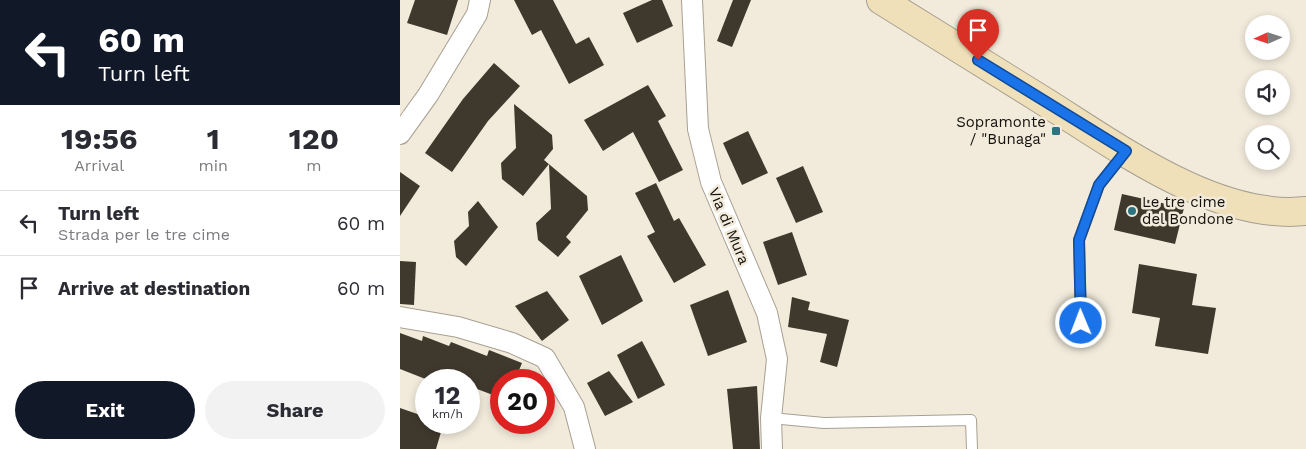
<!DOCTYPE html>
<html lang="en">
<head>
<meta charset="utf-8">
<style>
	:root { --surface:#fff; --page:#f2f2f3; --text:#2b2b33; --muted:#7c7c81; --line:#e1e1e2; --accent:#111827 }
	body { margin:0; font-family:"Work Sans",sans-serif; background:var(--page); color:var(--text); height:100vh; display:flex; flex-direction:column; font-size:19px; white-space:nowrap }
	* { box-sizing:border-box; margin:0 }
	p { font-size:16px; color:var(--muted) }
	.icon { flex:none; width:28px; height:28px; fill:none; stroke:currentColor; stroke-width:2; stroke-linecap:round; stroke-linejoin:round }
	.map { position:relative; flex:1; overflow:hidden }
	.panel { display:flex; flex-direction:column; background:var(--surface); width:400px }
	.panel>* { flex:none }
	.top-card { background:#111827; color:#fff; overflow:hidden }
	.needle { width:32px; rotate:267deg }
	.buttons { position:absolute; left:845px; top:15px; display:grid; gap:10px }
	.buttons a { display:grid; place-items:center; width:45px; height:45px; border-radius:50%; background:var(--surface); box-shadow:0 2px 8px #0003; font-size:25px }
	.speed { position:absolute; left:15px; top:369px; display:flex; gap:10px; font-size:25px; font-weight:700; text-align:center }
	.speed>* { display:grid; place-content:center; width:65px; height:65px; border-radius:50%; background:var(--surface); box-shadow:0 2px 8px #0003; line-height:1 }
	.speed small { font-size:12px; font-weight:400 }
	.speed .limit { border:8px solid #d22; background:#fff; color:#111 }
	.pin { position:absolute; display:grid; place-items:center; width:42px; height:42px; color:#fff; margin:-51px -21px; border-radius:50% 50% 50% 0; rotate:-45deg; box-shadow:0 0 5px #0007 }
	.pin .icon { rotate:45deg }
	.me { position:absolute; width:55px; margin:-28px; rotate:359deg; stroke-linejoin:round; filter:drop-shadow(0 0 4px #0008) }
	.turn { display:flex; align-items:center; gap:18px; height:105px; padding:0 15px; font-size:22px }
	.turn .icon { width:65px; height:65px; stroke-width:2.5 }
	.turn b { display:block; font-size:35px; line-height:42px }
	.eta { display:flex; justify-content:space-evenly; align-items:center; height:85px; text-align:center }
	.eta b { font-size:30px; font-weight:700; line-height:35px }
	.action { display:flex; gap:10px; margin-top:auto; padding:10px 15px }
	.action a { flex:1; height:58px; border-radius:30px; background:var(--accent); color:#fff; font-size:20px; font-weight:700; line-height:58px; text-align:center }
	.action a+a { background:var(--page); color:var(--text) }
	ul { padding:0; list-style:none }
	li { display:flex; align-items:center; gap:15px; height:65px; padding:0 15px; border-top:1px solid var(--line) }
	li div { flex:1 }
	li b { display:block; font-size:19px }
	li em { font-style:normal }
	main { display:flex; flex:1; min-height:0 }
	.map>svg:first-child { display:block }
	.building { fill:#3f392d }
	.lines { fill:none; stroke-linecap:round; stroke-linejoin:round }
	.lane-casing { stroke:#a7a092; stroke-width:12 }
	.street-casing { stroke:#a7a092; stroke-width:22 }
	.secondary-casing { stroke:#a7a092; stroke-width:30 }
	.lane { stroke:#fff; stroke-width:10 }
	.street { stroke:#fff; stroke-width:20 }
	.secondary { stroke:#efe0b9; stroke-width:28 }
	.route-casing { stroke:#114b97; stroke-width:12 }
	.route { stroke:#1a73e8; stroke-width:9 }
	.poi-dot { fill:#2d7480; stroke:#f2ebdc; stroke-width:2 }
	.labels { text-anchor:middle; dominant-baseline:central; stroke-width:5; stroke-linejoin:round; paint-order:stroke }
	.poi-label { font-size:15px; fill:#13110c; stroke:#f2ebdc; text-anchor:end }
	.street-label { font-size:15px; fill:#13110c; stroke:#f2ebdc }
</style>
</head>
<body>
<main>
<section class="panel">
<div class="top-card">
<div class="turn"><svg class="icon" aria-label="left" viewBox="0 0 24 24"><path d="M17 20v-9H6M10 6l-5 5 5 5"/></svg><div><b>60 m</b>Turn left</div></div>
</div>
<div class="eta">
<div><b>19:56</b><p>Arrival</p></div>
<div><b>1</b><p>min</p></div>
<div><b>120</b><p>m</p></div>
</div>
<ul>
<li><svg class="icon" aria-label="left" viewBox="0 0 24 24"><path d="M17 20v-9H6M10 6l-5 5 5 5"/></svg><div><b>Turn left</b><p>Strada per le tre cime</p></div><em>60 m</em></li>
<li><svg class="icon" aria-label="arrive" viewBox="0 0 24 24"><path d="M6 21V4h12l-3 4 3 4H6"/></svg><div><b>Arrive at destination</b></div><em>60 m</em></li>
</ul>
<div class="action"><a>Exit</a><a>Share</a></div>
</section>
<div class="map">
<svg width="906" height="449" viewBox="0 0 906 449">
	<rect width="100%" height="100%" fill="#f2ebdc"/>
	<g class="building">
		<polygon points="15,0 58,0 47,35 7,23"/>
		<polygon points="114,0 153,0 176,44 189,37 204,65 169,84 141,30 132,35"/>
		<polygon points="252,0 262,0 273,26 237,43 223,13"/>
		<polygon points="333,0 351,0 332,47 317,41"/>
		<polygon points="94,63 120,86 88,121 52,172 25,153 63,99"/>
		<polygon points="248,85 266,116 258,121 283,170 259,182 233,132 203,151 184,120"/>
		<polygon points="114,104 152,135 153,149 144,160 187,196 188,210 166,237 171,242 158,257 138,240 136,223 151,209 149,164 123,196 102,179 101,163 116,148"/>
		<polygon points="348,131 368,173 342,185 323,143"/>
		<polygon points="403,166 423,212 396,223 376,178"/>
		<polygon points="0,172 20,186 0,216"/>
		<polygon points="256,183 274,221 279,218 306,265 274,283 247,236 255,232 235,193"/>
		<polygon points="722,194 784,208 775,244 714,230"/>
		<polygon points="78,201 98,227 66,266 56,257 54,241 69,226 68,212"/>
		<polygon points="392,232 407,275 378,285 363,242"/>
		<polygon points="221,255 243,301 202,325 179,276"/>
		<polygon points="0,261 16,262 14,305 0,304"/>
		<polygon points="739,264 797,274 792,305 816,308 808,354 755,346 760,318 732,313"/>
		<polygon points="328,290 347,342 308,356 290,305"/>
		<polygon points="147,291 169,320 142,341 115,306"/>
		<polygon points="392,297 410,302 408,310 449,320 437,367 420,362 427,334 388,327"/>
		<polygon points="0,333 22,341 23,336 49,346 51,342 87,356 89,350 122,363 115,380 101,380 101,398 69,386 69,380 28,380 0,369"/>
		<polygon points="242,341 265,385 238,399 217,355"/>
		<polygon points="209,371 233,402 205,416 187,383"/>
		<polygon points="357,386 360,449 333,449 327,389"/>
		<polygon points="0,408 26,417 26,422 44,422 36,449 0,449"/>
	</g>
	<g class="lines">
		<defs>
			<g id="lane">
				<polyline points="681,323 679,240 699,185 725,152"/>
				<polyline points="371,418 424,423 571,420 572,449"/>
			</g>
			<g id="street">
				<polyline points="292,0 298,129 311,182 367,313 377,359 371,418 372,449"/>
				<polyline points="0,134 28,95 77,14 80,0"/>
				<polyline points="0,317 58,327 112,343 145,358 174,407 185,449"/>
			</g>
			<path id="secondary" d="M481 0C535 33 588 67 642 100 716 146 816 221 906 211"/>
		</defs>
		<use href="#lane" class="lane-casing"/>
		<use href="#street" class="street-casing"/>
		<use href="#secondary" class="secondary-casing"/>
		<use href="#lane" class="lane"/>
		<use href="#street" class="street"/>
		<use href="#secondary" class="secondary"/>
	</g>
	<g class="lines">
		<defs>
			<polyline id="route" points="578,60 726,151 699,185 679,240 681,323"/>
		</defs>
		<use href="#route" class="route-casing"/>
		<use href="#route" class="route"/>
	</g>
	<g class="poi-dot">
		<rect x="651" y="126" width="10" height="10" rx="2.5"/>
		<circle cx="732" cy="211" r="5"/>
	</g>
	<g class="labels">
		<g class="poi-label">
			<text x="646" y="122">Sopramonte<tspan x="646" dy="17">/ "Bunaga"</tspan></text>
			<text x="742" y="202" text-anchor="start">Le tre cime<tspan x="742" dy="17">del Bondone</tspan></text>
		</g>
		<g class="street-label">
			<text transform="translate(329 226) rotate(67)">Via di Mura</text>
		</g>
	</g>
</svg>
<div class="buttons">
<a><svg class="needle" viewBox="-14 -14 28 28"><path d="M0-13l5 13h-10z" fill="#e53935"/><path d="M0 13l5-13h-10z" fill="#7c7c81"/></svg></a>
<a><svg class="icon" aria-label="sound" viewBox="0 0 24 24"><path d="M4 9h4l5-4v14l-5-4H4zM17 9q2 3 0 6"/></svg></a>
<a><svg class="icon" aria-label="search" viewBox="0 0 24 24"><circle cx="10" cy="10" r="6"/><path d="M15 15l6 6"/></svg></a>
</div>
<div class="speed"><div>12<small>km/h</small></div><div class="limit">20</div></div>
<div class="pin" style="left:578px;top:60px;background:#d93025"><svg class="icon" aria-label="arrive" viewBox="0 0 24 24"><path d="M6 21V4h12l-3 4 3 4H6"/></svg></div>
<svg class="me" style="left:681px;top:323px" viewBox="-20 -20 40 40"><circle r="17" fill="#1a73e8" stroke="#fff" stroke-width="3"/><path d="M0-11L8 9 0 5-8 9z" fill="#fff"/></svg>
</div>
</main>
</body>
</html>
